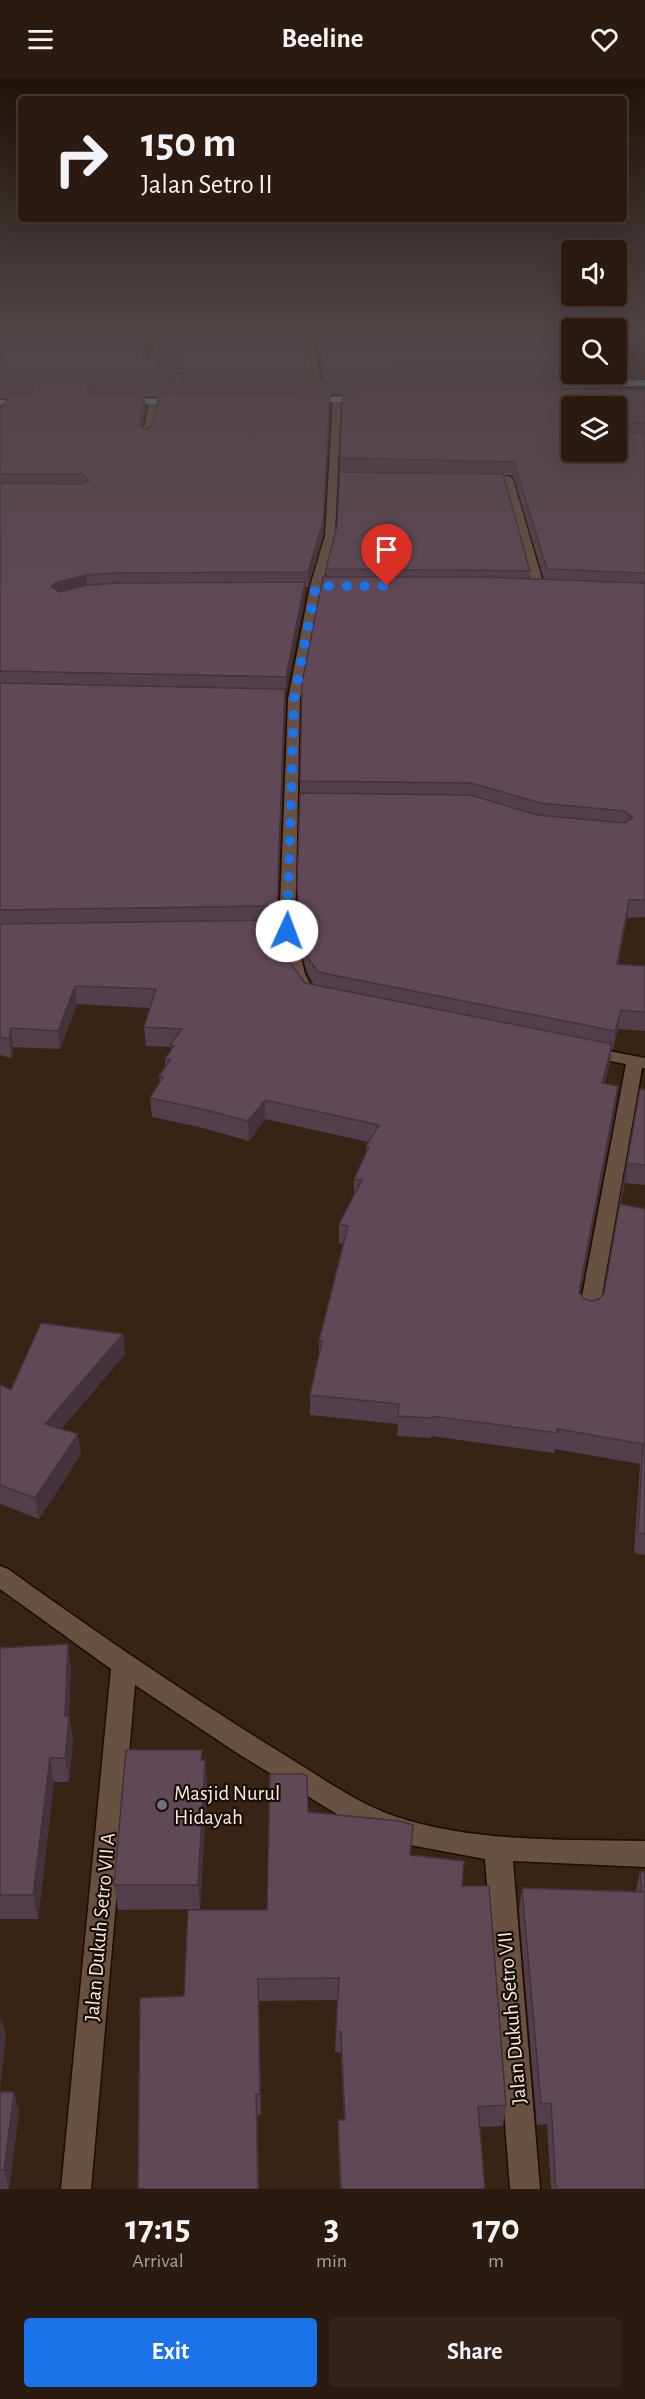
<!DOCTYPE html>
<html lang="en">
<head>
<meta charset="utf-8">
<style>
	:root { --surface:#2b1a0f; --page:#332318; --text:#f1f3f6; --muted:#a6a19e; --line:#47382f; --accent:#1a73e8 }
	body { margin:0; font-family:"Alegreya Sans",sans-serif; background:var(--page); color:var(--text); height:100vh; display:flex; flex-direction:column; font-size:22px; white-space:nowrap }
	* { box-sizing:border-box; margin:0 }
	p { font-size:20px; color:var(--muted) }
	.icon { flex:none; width:33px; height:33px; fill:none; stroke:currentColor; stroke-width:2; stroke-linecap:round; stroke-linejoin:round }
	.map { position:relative; height:2111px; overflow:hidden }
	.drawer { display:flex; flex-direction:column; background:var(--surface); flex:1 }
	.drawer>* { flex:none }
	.guide { position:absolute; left:18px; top:18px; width:609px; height:126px; border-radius:6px; box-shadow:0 6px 24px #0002,0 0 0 2px var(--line); background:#2b1a0f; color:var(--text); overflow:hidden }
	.buttons { position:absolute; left:561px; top:162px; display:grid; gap:12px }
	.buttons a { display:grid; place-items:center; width:66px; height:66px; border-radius:6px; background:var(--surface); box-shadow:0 6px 24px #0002,0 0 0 2px var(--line); font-size:30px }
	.pin { position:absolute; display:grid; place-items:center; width:51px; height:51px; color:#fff; margin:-62px -26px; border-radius:50% 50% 50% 0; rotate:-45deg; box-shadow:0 0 6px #0007 }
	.pin .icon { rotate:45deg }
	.me { position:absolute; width:66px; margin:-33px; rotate:2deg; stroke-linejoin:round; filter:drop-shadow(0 0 4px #0008) }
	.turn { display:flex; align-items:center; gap:21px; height:126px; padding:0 24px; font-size:27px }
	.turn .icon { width:78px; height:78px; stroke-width:2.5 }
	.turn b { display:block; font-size:42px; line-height:51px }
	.eta { display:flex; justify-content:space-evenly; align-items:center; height:102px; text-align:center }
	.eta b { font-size:36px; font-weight:700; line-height:42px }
	.action { display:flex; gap:12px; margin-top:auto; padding:12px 24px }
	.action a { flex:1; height:69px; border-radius:6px; background:var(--accent); color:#fff; font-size:24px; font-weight:700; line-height:69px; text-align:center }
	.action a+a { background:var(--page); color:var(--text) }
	header { display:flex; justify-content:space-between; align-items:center; height:78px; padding:0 24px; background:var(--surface); font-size:27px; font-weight:700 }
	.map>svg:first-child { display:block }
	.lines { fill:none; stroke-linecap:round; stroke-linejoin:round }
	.minor-casing { stroke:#1f0b01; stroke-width:3 }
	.major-casing { stroke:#1f0b01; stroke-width:3 }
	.minor { fill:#695040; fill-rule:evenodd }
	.major { fill:#7195af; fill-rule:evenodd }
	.wall { fill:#533e4b; fill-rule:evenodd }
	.shaded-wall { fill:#44323d }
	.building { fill:#614857; stroke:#44323d; stroke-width:1.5 }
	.route { stroke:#1a73e8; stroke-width:10; stroke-dasharray:0 18 }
	.worship-dot { fill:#6b7280; stroke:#190f09; stroke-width:2 }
	.labels { text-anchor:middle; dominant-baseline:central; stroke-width:4.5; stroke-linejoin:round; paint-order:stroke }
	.near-poi-label { font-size:21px; fill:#f9e9e0; stroke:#190f09; text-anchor:start }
	.near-street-label { font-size:21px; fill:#f9e9e0; stroke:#190f09 }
</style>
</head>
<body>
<header><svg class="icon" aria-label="menu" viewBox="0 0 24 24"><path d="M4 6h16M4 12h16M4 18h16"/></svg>Beeline<svg class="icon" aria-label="heart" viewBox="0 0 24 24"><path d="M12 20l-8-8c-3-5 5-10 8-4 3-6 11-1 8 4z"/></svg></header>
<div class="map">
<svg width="645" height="2111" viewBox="0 0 645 2111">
	<rect width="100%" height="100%" fill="#392314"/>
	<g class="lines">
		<defs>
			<g id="minor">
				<polygon points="304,249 312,249 322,311 315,309"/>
				<polygon points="154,264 161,266 154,291 182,297 183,312 177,312 175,301 145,292"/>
				<polygon points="616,286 634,303 634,307 628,307 616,294"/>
				<polygon points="337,318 341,321 335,458 322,508 300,621 295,853 305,896 316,916 308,921 302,919 289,896 279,853 288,621 310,508 325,458 333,321"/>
				<polygon points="150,321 158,323 152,360 147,363 142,360"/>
				<polygon points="508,398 513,401 545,511 543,513 539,514 533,511 504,404 479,404 474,401 479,398"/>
				<polygon points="588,969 645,980 645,990 642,990 599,1234 596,1239 589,1241 582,1239 579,1234 626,986 582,978 579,974 582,970"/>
				<path d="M0 1488 8 1491C98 1556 189 1618 283 1676 318 1697 354 1724 394 1738 473 1765 562 1761 645 1763V1789L513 1783 540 2111H510L485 1781 410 1767 350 1744 237 1675 135 1607 91 2111H61L111 1591 0 1511Z"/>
			</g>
			<g id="major">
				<polygon points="645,302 645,308 542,310 538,307 542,304"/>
				<polygon points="367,318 371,321 370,323 308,325 303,322 308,319"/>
				<polygon points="181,320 184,321 184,325 122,327 117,324 122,321"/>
				<polygon points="0,322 28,322 33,325 28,328 0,328"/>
			</g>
		</defs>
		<use href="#minor" class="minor-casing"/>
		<use href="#major" class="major-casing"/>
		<use href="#minor" class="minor"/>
		<use href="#major" class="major"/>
	</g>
	<g class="wall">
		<path d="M0 249H304L312 291V301H323L314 249H645V268L616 270V250H572V272H564V299L565 301 564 312H645V839L627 840 618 886 645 888V953L618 951 613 971H611L610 985 604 1005 616 1027 580 1216 583 1220 591 1223 599 1221 604 1215 640 1011 645 1012V1107L625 1105 621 1126 645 1131V1477L634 1475 640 1386 555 1371 554 1375 431 1358V1360L397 1358 398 1346 310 1337V1317L319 1279V1263L343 1166 339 1165V1146L354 1118V1101L366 1075V1068L368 1064 265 1041 249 1063 199 1049 152 1039 150 1020 160 1005 159 998 165 989V981L171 973V969L146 968 144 949 150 930 77 926 60 971 13 969 11 980 0 977V328L5 326 8 320H0ZM155 262 160 265 156 277 157 285 146 282 152 263ZM173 293 182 295 184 303H173ZM330 316H343L337 448 326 491V499L300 703 297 810V827L302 879 309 899 314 907 305 905 289 883 277 842 285 615 305 519V509H308L323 458ZM144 318H158L153 347 145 352 142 349 145 329ZM503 397H513L544 502 529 501 530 493Z"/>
		<polygon points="123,1256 125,1276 61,1351 81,1376 39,1441 0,1426 0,1307 11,1312"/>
		<polygon points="0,1570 71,1590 69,1639 73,1662 69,1704 54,1704 38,1841 0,1841"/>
		<polygon points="202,1672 202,1682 205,1682 207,1707 200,1831 118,1832 114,1807"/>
		<polygon points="308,1734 411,1777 462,1808 506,2027 503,2048 480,2049 485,2111 340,2111 338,2063 338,2042 344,2042 341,1975 335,1974 337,1922 259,1923 261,2037 258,2037 184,1918 267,1832"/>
		<polygon points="640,1794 645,1794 645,2111 551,2111 547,2046 537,2047 519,1832 522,1810 636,1813"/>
		<polygon points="0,2014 19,2033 9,2111 0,2111"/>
	</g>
	<g class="shaded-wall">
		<polygon points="154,250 155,262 152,263 143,293 142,281 151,251"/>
		<polygon points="94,306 95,319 89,326 88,309"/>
		<polygon points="330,314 323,458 308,509 308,494"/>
		<polygon points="144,316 145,329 140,360 139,346"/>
		<polygon points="86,497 87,512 56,520 51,509 55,505"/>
		<polygon points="305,504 305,519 286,615 286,599"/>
		<polygon points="285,611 286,627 277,846 277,828"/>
		<polygon points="629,822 627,840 615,904 617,886"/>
		<polygon points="75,908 77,926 60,971 58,953"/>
		<polygon points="621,932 618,951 613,971 615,953"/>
		<polygon points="11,950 13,969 11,980 9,961"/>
		<polygon points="612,966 610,985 600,1024 602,1005"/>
		<polygon points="618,1008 616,1027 577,1234 579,1214"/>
		<polygon points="265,1022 265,1041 249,1063 248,1043"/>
		<polygon points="123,1256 125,1276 48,1366 45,1346"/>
		<polygon points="78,1356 81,1376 39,1441 35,1420"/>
		<polygon points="68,1566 71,1590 69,1639 73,1662 69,1704 65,1680 65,1638"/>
		<polygon points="50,1680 54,1704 38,1841 33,1817"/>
		<polygon points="205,1682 207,1707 200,1831 198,1807"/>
		<polygon points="258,1901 259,1923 261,2037 260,2016"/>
		<polygon points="1,1938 6,1958 0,2012 0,1949"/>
		<polygon points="14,2014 19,2033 9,2111 4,2092"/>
		<polygon points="256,2016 258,2037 259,2111 258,2111"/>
	</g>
	<g class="building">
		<polygon points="0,249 304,249 312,291 184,292 182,282 156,277 163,255 154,250 151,251 142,281 172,290 173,292 0,295"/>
		<polygon points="316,249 645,249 645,256 616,258 616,250 572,250 572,260 564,260 564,288 323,291"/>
		<polygon points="565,299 565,301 94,306 88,309 88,313 94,316 144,316 139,346 145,352 153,347 159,316 330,314 323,443 308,494 117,495 86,497 55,505 51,509 60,514 87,507 117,505 305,504 286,599 0,593 0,405 82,406 89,402 82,396 0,396 0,328 5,326 9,317 27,317 34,313 27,307 0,308 0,305"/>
		<polygon points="599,311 645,312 645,345 618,344 616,346 616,328 572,328 572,374 616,374 616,348 618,354 645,355 645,495 547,491 514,384 340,380 343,314"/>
		<polygon points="340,394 503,396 530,493 326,491 337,448"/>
		<polygon points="323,499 482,499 645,505 645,822 629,822 617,886 645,888 645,934 621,932 615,953 318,894 309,881 302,861 297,810 300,715 470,717 538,737 624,745 633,740 624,733 540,725 471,705 300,703 302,605"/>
		<polygon points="0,605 285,611 277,828 0,832"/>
		<polygon points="278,842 289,883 305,905 612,966 602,1005 618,1008 579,1214 583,1220 591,1223 599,1221 604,1215 640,1011 645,1012 645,1087 628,1085 620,1126 645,1131 645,1456 638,1455 643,1366 557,1351 557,1355 432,1338 432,1340 398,1338 399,1326 310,1317 322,1263 319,1263 348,1148 339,1146 362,1102 354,1101 369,1069 366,1068 379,1047 265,1022 248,1043 198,1030 150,1020 163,999 159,998 170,982 165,981 174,968 170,967 182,951 144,949 156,911 75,908 58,953 11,950 9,961 0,959 0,846"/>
		<polygon points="41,1245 123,1256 45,1346 78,1356 35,1420 0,1407 0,1307 11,1312"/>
		<polygon points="68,1566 65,1638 69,1638 65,1680 50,1680 33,1817 0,1817 0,1570"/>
		<polygon points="126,1672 202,1672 201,1682 205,1682 198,1807 114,1807"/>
		<polygon points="270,1696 303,1696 307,1698 308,1734 400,1743 413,1747 410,1777 464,1783 462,1808 489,1808 506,2027 478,2029 485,2111 341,2111 338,2042 345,2042 341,1954 336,1953 339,1900 258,1901 260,2016 256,2016 258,2111 138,2111 140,1920 184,1918 188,1832 267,1832"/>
		<polygon points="640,1794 645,1794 645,2111 556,2111 551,2025 541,2026 522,1810 642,1814"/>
		<polygon points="0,2014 14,2014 4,2092 0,2092"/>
	</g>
	<linearGradient id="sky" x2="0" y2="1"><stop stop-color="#1f130b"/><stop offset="0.46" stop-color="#4e4545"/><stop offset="1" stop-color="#4e4545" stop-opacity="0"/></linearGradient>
	<rect width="645" height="545" fill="url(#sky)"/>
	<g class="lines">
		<polyline class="route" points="287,853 294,621 316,508 387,508"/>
	</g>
	<circle class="worship-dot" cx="162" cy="1727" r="6"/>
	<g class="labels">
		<g class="near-poi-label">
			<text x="174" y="1715">Masjid Nurul<tspan x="174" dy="24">Hidayah</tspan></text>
		</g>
		<g class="near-street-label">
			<text transform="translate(100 1849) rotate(-85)">Jalan Dukuh Setro VII A</text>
			<text transform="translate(512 1940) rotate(-95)">Jalan Dukuh Setro VII</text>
		</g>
	</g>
</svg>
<div class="buttons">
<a><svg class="icon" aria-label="sound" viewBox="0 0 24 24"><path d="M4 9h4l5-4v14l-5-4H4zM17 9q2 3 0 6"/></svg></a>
<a><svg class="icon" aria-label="search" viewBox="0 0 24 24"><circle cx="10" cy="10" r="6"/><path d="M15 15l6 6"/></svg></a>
<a><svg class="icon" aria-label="layers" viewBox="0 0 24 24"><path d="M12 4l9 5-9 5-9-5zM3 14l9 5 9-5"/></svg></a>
</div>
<div class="pin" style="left:387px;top:508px;background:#d93025"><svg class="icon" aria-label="arrive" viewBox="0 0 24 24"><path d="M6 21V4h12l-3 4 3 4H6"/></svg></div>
<svg class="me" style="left:287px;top:853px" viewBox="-20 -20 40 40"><circle r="19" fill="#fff"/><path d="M0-13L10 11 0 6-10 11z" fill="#1a73e8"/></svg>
<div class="guide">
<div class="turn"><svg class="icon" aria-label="right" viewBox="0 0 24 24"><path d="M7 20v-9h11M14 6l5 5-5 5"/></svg><div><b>150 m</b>Jalan Setro II</div></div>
</div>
</div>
<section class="drawer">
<div class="eta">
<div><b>17:15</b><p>Arrival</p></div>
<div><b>3</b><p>min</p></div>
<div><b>170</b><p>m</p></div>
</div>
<div class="action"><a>Exit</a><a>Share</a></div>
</section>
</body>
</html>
